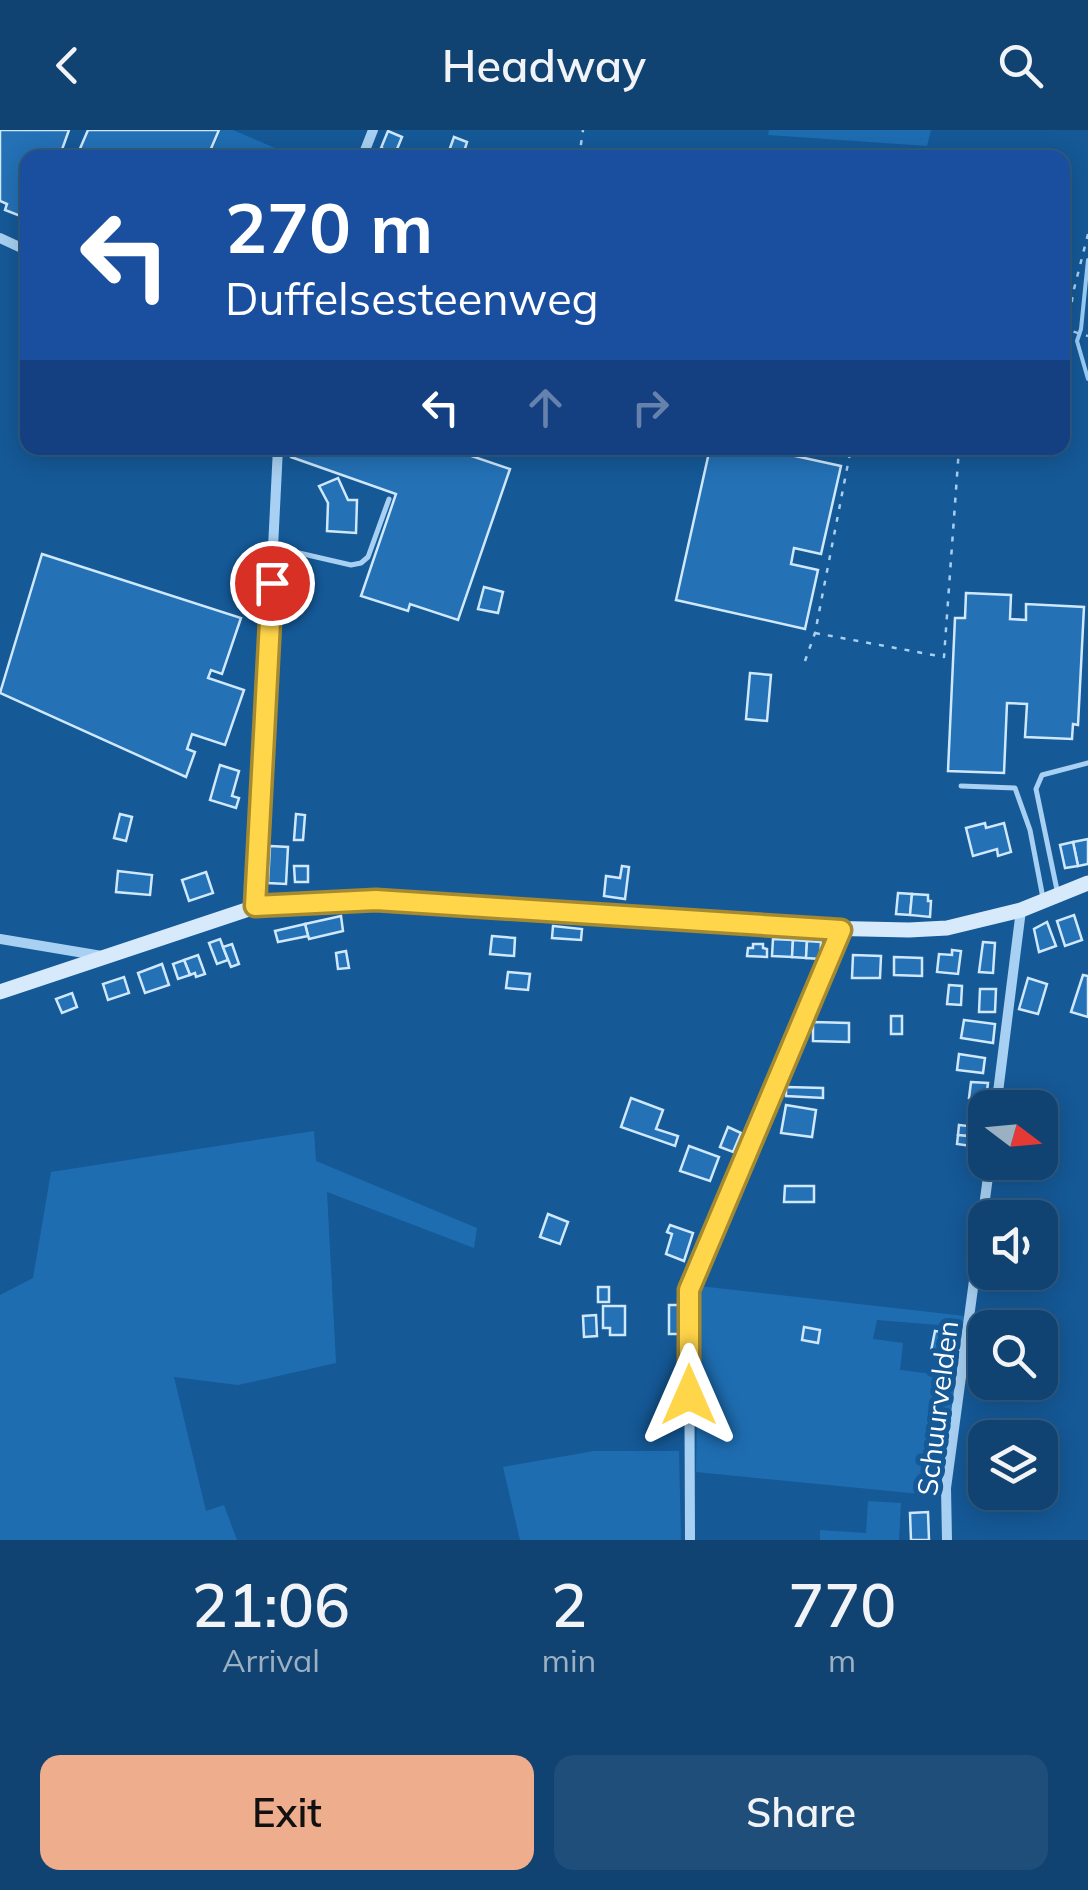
<!DOCTYPE html>
<html lang="en">
<head>
<meta charset="utf-8">
<style>
	:root { --surface:#104371; --page:#1e4e79; --text:#f1f3f6; --muted:#9cb0c3; --line:#305c84; --accent:#eead8d }
	body { margin:0; font-family:Mulish,sans-serif; background:var(--page); color:var(--text); height:100vh; display:flex; flex-direction:column; font-size:38px; white-space:nowrap }
	* { box-sizing:border-box; margin:0 }
	p { font-size:32px; color:var(--muted) }
	.icon { flex:none; width:55px; height:55px; fill:none; stroke:currentColor; stroke-width:2; stroke-linecap:round; stroke-linejoin:round }
	.map { position:relative; height:1410px; overflow:hidden }
	.drawer { display:flex; flex-direction:column; background:var(--surface); flex:1 }
	.drawer>* { flex:none }
	.guide { position:absolute; left:20px; top:20px; width:1050px; height:305px; border-radius:20px; box-shadow:0 5px 25px #0003,0 0 0 2px var(--line); background:#1a4fa0; color:#fff; overflow:hidden }
	.needle { width:65px; rotate:106deg }
	.fabs { position:absolute; left:968px; top:960px; display:grid; gap:20px }
	.fabs a { display:grid; place-items:center; width:90px; height:90px; border-radius:20px; background:var(--surface); box-shadow:0 5px 25px #0003,0 0 0 2px var(--line); font-size:50px }
	.pin { position:absolute; display:grid; place-items:center; width:85px; height:85px; color:#fff; margin:-42px; border:5px solid #fff; border-radius:50%; box-shadow:0 2px 10px #0007 }
	.me { position:absolute; width:110px; margin:-55px; rotate:0deg; stroke-linejoin:round; filter:drop-shadow(0 0 8px #0008) }
	.turn { display:flex; align-items:center; gap:35px; height:210px; padding:0 40px; font-size:45px }
	.turn .icon { width:130px; height:130px; stroke-width:2.5 }
	.turn b { display:block; font-size:70px; line-height:85px }
	.lanes { display:flex; align-items:center; height:95px; padding:0 40px; background:#0003; justify-content:center; gap:50px; direction:ltr }
	.lanes .off { opacity:.35 }
	.eta { display:flex; justify-content:space-evenly; align-items:center; height:170px; text-align:center }
	.eta b { font-size:60px; font-weight:600; line-height:70px }
	.action { display:flex; gap:20px; margin-top:auto; padding:20px 40px }
	.action a { flex:1; height:115px; border-radius:20px; background:var(--accent); color:#111; font-size:40px; font-weight:600; line-height:115px; text-align:center }
	.action a+a { background:var(--page); color:var(--text) }
	header { display:flex; justify-content:space-between; align-items:center; height:130px; padding:0 40px; background:var(--surface); font-size:45px; font-weight:600 }
	.map>svg:first-child { display:block }
	.green { fill:#1e6db1 }
	.lines { fill:none; stroke-linecap:round; stroke-linejoin:round }
	.stream { stroke:#9accf5; stroke-width:4 }
	.building { fill:#2471b6; stroke:#cfe8fc; stroke-width:2.5 }
	.path { stroke:#a8d0f2; stroke-width:2.5; stroke-dasharray:5 8; stroke-linecap:butt }
	.lane { stroke:#a8d0f2; stroke-width:5 }
	.street { stroke:#a8d0f2; stroke-width:10 }
	.secondary { stroke:#d7eafc; stroke-width:15 }
	.route-casing { stroke:#a68a30; stroke-width:25 }
	.route { stroke:#ffd54a; stroke-width:18 }
	.labels { text-anchor:middle; dominant-baseline:central; stroke-width:10; stroke-linejoin:round; paint-order:stroke }
	.street-label { font-size:28px; fill:#fff; stroke:#155997 }
</style>
</head>
<body>
<header><svg class="icon" aria-label="back" viewBox="0 0 24 24"><path d="M15 5l-7 7 7 7"/></svg>Headway<svg class="icon" aria-label="search" viewBox="0 0 24 24"><circle cx="10" cy="10" r="6"/><path d="M15 15l6 6"/></svg></header>
<div class="map">
<svg width="1088" height="1410" viewBox="0 0 1088 1410">
	<rect width="100%" height="100%" fill="#155997"/>
	<g class="green">
		<polygon points="221,0 233,0 296,27 209,27"/>
		<polygon points="769,0 931,0 927,16 768,5"/>
		<polygon points="314,1001 316,1031 477,1098 474,1118 327,1062 336,1233 238,1255 174,1247 206,1381 224,1375 237,1410 0,1410 0,1165 33,1148 51,1042"/>
		<polygon points="699,1156 965,1186 963,1197 877,1190 873,1209 903,1213 900,1240 958,1247 941,1366 696,1342"/>
		<polygon points="594,1321 679,1321 681,1410 520,1410 503,1337"/>
		<polygon points="868,1371 901,1373 899,1410 820,1410 820,1400 866,1403"/>
	</g>
	<g class="lines">
		<polyline class="stream" points="1088,130 1081,199 1077,211 1088,249"/>
	</g>
	<g class="building">
		<polygon points="0,0 69,0 59,28 28,28 28,89 5,80 7,74 0,71"/>
		<polygon points="88,0 219,0 207,28 76,28"/>
		<polygon points="388,1 402,7 395,24 381,18"/>
		<polygon points="454,7 467,12 463,25 449,21"/>
		<polygon points="291,318 448,318 510,339 458,490 410,474 408,481 361,466 396,364 291,327"/>
		<polygon points="710,318 759,318 841,336 821,424 794,418 791,434 818,440 805,499 676,470"/>
		<polygon points="338,348 348,370 357,370 356,403 327,401 328,373 319,356"/>
		<polygon points="42,424 241,488 222,544 211,540 208,548 244,560 225,615 192,604 187,619 195,622 186,647 0,563"/>
		<polygon points="484,457 503,462 498,483 478,479"/>
		<polygon points="966,463 1011,465 1010,489 1026,490 1026,474 1084,477 1078,595 1073,594 1072,609 1025,607 1027,574 1007,573 1004,643 948,641 955,488 965,488"/>
		<polygon points="750,543 771,545 767,591 746,589"/>
		<polygon points="220,635 239,641 232,666 239,668 236,678 210,670"/>
		<polygon points="120,684 132,687 126,711 114,708"/>
		<polygon points="296,684 305,685 303,710 294,710"/>
		<polygon points="985,693 986,698 1004,693 1011,722 998,726 997,719 973,726 966,698"/>
		<polygon points="1088,709 1088,734 1078,736 1073,712"/>
		<polygon points="1073,712 1078,736 1065,738 1060,715"/>
		<polygon points="270,716 288,717 286,754 268,753"/>
		<polygon points="294,736 308,736 308,752 295,752"/>
		<polygon points="622,736 629,737 625,769 604,766 606,746 620,748"/>
		<polygon points="118,741 152,745 150,765 116,762"/>
		<polygon points="206,742 213,763 189,771 182,750"/>
		<polygon points="898,763 912,764 910,785 896,784"/>
		<polygon points="912,764 928,765 928,771 931,771 930,787 910,785"/>
		<polygon points="1074,785 1082,810 1065,816 1057,791"/>
		<polygon points="341,786 343,801 309,809 305,794"/>
		<polygon points="1047,792 1056,816 1039,822 1034,799"/>
		<polygon points="305,794 308,806 278,812 275,801"/>
		<polygon points="553,796 582,799 581,810 552,808"/>
		<polygon points="492,806 515,808 514,826 490,824"/>
		<polygon points="220,809 228,830 217,834 209,813"/>
		<polygon points="773,809 793,810 792,827 772,826"/>
		<polygon points="793,810 807,811 806,828 792,827"/>
		<polygon points="807,811 821,812 820,829 806,828"/>
		<polygon points="983,812 995,813 993,843 979,842"/>
		<polygon points="232,814 239,834 231,837 223,817"/>
		<polygon points="753,814 763,814 763,818 767,819 767,827 747,826 748,818 753,818"/>
		<polygon points="952,820 961,821 958,844 937,842 939,824 952,825"/>
		<polygon points="346,821 349,838 338,839 336,823"/>
		<polygon points="198,825 205,844 196,847 195,843 190,845 184,830"/>
		<polygon points="853,825 881,826 880,848 852,848"/>
		<polygon points="894,827 922,828 922,846 894,845"/>
		<polygon points="184,830 190,845 178,849 173,834"/>
		<polygon points="162,834 169,855 145,863 138,843"/>
		<polygon points="508,842 530,844 528,860 506,858"/>
		<polygon points="1083,845 1088,846 1088,887 1071,882"/>
		<polygon points="124,847 129,863 108,870 103,854"/>
		<polygon points="1028,848 1047,854 1038,884 1019,879"/>
		<polygon points="949,855 962,856 961,875 947,874"/>
		<polygon points="980,859 996,859 995,882 979,882"/>
		<polygon points="72,863 77,877 62,883 56,869"/>
		<rect x="891" y="886" width="11" height="18"/>
		<polygon points="964,890 995,894 993,913 961,908"/>
		<polygon points="813,892 849,893 849,912 813,911"/>
		<polygon points="959,924 985,928 983,943 957,940"/>
		<polygon points="971,952 988,953 986,970 969,968"/>
		<polygon points="786,957 823,958 823,968 786,966"/>
		<polygon points="631,968 663,980 656,999 678,1006 675,1016 621,997"/>
		<polygon points="786,975 816,980 812,1007 781,1003"/>
		<polygon points="959,995 985,998 985,1008 958,1005"/>
		<polygon points="728,997 741,1003 733,1022 720,1017"/>
		<polygon points="958,1005 985,1008 985,1018 957,1014"/>
		<polygon points="689,1016 719,1027 710,1051 680,1041"/>
		<polygon points="785,1056 814,1056 814,1072 784,1072"/>
		<polygon points="548,1084 568,1092 560,1114 540,1107"/>
		<polygon points="670,1095 693,1103 684,1131 666,1124 672,1104 667,1102"/>
		<rect x="598" y="1157" width="11" height="15"/>
		<rect x="669" y="1175" width="15" height="29"/>
		<polygon points="603,1176 625,1176 625,1205 610,1205 610,1198 603,1198"/>
		<polygon points="596,1185 597,1206 584,1207 583,1186"/>
		<polygon points="804,1197 820,1200 818,1213 802,1210"/>
		<polygon points="935,1201 963,1206 961,1220 949,1218 948,1224 931,1221"/>
		<polygon points="928,1382 929,1410 911,1410 910,1383"/>
	</g>
	<g class="lines">
		<g class="path">
			<polyline points="579,28 583,0"/>
			<polyline points="1088,104 1073,163 1068,200 1088,206"/>
			<polyline points="815,503 944,527 959,318"/>
			<polyline points="805,531 815,503 851,318"/>
		</g>
		<g class="lane">
			<polyline points="273,417 351,435 361,433 368,427 389,369"/>
			<polyline points="961,656 1015,658 1030,700 1043,768"/>
			<polyline points="1057,760 1036,659 1042,645 1088,633"/>
		</g>
		<g class="street">
			<polyline points="362,28 373,0"/>
			<polyline points="0,108 28,121"/>
			<polyline points="255,777 278,318"/>
			<polyline points="0,809 102,826"/>
			<polyline points="996,978 1021,780"/>
			<polyline points="690,1410 689,1160 841,800"/>
			<polyline points="947,1410 946,1358 990,1032"/>
		</g>
		<polyline class="secondary" points="0,862 255,777 375,770 775,797 909,800 947,798 1021,780 1088,753"/>
	</g>
	<g class="lines">
		<defs>
			<polyline id="route" points="272,453 255,776 376,770 841,800 689,1160 689,1265"/>
		</defs>
		<use href="#route" class="route-casing"/>
		<use href="#route" class="route"/>
	</g>
	<g class="labels">
		<g class="street-label">
			<text transform="translate(937 1278) rotate(-83)">Schuurvelden</text>
		</g>
	</g>
</svg>
<div class="fabs">
<a><svg class="needle" viewBox="-14 -14 28 28"><path d="M0-13l5 13h-10z" fill="#e53935"/><path d="M0 13l5-13h-10z" fill="#9cb0c3"/></svg></a>
<a><svg class="icon" aria-label="sound" viewBox="0 0 24 24"><path d="M4 9h4l5-4v14l-5-4H4zM17 9q2 3 0 6"/></svg></a>
<a><svg class="icon" aria-label="search" viewBox="0 0 24 24"><circle cx="10" cy="10" r="6"/><path d="M15 15l6 6"/></svg></a>
<a><svg class="icon" aria-label="layers" viewBox="0 0 24 24"><path d="M12 4l9 5-9 5-9-5zM3 14l9 5 9-5"/></svg></a>
</div>
<div class="pin" style="left:272px;top:453px;background:#d93025"><svg class="icon" aria-label="arrive" viewBox="0 0 24 24"><path d="M6 21V4h12l-3 4 3 4H6"/></svg></div>
<svg class="me" style="left:689px;top:1265px" viewBox="-20 -20 40 40"><path d="M0-17L14 15 0 8-14 15z" fill="#ffd54a" stroke="#fff" stroke-width="4"/></svg>
<div class="guide">
<div class="turn"><svg class="icon" aria-label="left" viewBox="0 0 24 24"><path d="M17 20v-9H6M10 6l-5 5 5 5"/></svg><div><b>270 m</b>Duffelsesteenweg</div></div>
<div class="lanes"><svg class="icon" aria-label="left" viewBox="0 0 24 24"><path d="M17 20v-9H6M10 6l-5 5 5 5"/></svg><svg class="icon off" aria-label="ahead" viewBox="0 0 24 24"><path d="M12 20V5M6 11l6-6 6 6"/></svg><svg class="icon off" aria-label="right" viewBox="0 0 24 24"><path d="M7 20v-9h11M14 6l5 5-5 5"/></svg></div>
</div>
</div>
<section class="drawer">
<div class="eta">
<div><b>21:06</b><p>Arrival</p></div>
<div><b>2</b><p>min</p></div>
<div><b>770</b><p>m</p></div>
</div>
<div class="action"><a>Exit</a><a>Share</a></div>
</section>
</body>
</html>
